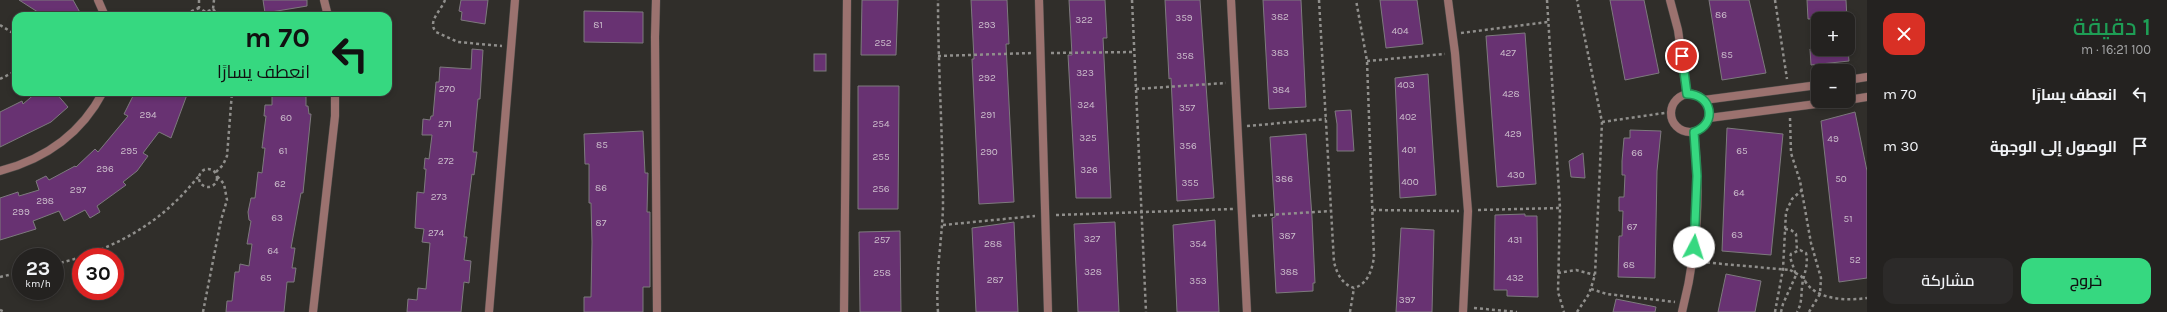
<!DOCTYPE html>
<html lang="ar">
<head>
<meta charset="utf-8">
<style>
	:root { --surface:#242220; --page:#2c2a29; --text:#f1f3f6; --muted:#a3a4a5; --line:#413f3e; --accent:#36d880 }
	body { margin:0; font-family:Karla,Cairo,sans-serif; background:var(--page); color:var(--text); direction:rtl; height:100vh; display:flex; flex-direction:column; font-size:15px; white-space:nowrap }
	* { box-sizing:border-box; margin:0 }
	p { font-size:13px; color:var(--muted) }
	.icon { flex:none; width:22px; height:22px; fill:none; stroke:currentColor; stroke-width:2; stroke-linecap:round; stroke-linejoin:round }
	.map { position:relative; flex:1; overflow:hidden; direction:ltr }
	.sheet { display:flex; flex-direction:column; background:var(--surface); width:300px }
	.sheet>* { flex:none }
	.guide { position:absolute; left:12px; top:12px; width:380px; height:84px; border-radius:12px; box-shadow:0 2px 6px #0003,0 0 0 1px var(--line); direction:rtl; background:#36d880; color:#111; overflow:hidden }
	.tools { position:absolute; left:1811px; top:12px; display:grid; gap:8px }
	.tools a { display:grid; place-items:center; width:44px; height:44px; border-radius:8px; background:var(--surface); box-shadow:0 2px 6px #0003,0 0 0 1px var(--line); font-size:20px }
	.speed { position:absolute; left:12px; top:248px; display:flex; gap:8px; font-size:20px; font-weight:700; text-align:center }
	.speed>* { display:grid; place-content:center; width:52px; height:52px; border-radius:50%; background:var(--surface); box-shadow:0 2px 6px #0003,0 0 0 1px var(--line); line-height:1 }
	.speed small { font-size:10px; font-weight:400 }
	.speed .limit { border:6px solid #d22; background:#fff; color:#111 }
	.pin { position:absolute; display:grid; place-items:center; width:34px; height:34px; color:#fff; margin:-17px; border:2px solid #fff; border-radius:50%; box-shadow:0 1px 4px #0007 }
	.me { position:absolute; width:44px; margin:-22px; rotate:5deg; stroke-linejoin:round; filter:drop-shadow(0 0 3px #0008) }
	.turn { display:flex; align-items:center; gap:14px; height:84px; padding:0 16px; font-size:18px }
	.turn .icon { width:52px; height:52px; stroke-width:2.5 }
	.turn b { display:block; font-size:28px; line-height:34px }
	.round { display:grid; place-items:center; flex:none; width:42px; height:42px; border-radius:12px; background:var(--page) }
	.head { display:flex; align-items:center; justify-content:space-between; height:68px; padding:0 16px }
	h1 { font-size:24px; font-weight:600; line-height:30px; color:#1e9e55 }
	.action { display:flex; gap:8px; margin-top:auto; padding:8px 16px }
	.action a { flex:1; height:46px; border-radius:12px; background:var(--accent); color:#111; font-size:16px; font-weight:600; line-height:46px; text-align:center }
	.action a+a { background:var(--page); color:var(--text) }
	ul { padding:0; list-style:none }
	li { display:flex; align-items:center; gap:12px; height:52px; padding:0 16px }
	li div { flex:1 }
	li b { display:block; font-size:15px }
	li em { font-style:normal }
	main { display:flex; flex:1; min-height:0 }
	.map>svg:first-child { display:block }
	.building { fill:#683272; stroke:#7d7a7d }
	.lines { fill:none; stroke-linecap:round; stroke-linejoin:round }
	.minor-casing { stroke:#4e4c49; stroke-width:9 }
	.path { stroke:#908f8c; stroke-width:2.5; stroke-dasharray:3 3; stroke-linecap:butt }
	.minor { stroke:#9b726f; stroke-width:8 }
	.path-bridge { stroke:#908f8c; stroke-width:2.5; stroke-dasharray:3 3; stroke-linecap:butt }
	.route-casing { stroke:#238c53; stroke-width:10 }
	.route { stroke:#36d880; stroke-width:7 }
	.labels { text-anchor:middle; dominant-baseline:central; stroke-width:4; stroke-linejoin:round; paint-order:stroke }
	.number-label { font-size:10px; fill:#ccbecc }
</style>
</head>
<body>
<main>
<section class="sheet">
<div class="head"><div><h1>1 دقيقة</h1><p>100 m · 16:21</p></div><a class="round" style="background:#d93025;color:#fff"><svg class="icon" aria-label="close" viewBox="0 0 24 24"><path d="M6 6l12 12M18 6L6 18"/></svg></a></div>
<ul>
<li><svg class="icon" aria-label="left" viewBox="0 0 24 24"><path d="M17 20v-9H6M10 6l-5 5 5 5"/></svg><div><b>انعطف يسارًا</b></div><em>70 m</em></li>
<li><svg class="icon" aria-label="arrive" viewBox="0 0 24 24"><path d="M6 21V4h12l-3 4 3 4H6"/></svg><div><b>الوصول إلى الوجهة</b></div><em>30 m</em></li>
</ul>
<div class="action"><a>خروج</a><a>مشاركة</a></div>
</section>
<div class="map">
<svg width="1867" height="312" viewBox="0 0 1867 312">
	<rect width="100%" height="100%" fill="#302e2a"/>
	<g class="building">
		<polygon points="19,0 73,0 82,16 44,16"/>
		<polygon points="263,0 307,0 307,6 265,13"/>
		<polygon points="461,0 488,0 485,24 461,20 462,12 459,11"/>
		<polygon points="862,0 898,0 896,55 861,55"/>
		<polygon points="971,0 1007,0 1009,44 1006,44 1014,202 979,204 972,59 974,59"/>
		<polygon points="1069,0 1105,0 1107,38 1103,38 1111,198 1076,198 1068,55 1072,55"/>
		<polygon points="1165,0 1200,0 1214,198 1177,201 1171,78 1169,79"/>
		<polygon points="1263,0 1301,0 1306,107 1269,109"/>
		<polygon points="1380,0 1417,0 1423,44 1386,48"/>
		<polygon points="1610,0 1644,0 1659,73 1625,80"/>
		<polygon points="1709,0 1749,0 1766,73 1722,80"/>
		<polygon points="1807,0 1846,0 1847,19 1808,19"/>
		<polygon points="584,11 643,12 643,43 584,42"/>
		<polygon points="1525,33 1536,184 1497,187 1486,36"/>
		<polygon points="472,49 483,50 480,99 478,99 473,152 477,152 474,175 472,174 464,237 467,237 464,260 471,261 469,283 464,282 461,312 407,312 408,299 417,300 418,288 426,289 430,243 422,242 424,229 415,228 417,192 424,193 426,169 424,169 425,158 429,159 432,135 422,135 423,119 430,120 431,116 433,116 436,82 439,82 440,67 471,69"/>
		<polygon points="1810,49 1848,49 1849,61 1811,65"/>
		<rect x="814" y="54" width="12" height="17"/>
		<polygon points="1428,74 1436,195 1400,198 1395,78"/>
		<polygon points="858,86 899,86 898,209 858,209"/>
		<polygon points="37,92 55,92 68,107 51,122 0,147 0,112 22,101 23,104"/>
		<polygon points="135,92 188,92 171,138 159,132 143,153 148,156 137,171 123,182 126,185 97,206 100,212 90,218 85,210 64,221 59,211 33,221 36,229 0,240 0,198 18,192 19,196 39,190 36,181 46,176 49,180 75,166 76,167 95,149 98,152 128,116 124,114"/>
		<polygon points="272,92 306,92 306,106 308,106 309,114 311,114 303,193 301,193 291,248 295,248 292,268 296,268 294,282 287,282 284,312 226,312 227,301 232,301 235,272 239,272 240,264 249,266 252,244 247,244 251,221 249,220 248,212 251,198 255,198 258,172 262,173 265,148 262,148 266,116 264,116 265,105 272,105"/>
		<polygon points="1351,110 1354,151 1337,151 1337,124 1335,111"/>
		<polygon points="1855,112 1867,171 1867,278 1839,282 1821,121"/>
		<polygon points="1727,128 1783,134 1771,255 1722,251"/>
		<polygon points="1630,130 1661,131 1657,171 1655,278 1618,277 1619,236 1622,236 1623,211 1619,211 1619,197 1624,197 1625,175 1622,175 1622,161 1624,138 1630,138"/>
		<polygon points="643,131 645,173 648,173 647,212 650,212 650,287 643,287 643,312 584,312 584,297 591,297 592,242 591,203 589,203 589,164 585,164 584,134"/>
		<polygon points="1306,134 1312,217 1315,283 1313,283 1313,291 1276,293 1272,218 1275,217 1270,137"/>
		<polygon points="1583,153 1585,178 1571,177 1569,161"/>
		<polygon points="1525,214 1525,216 1537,216 1538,297 1507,296 1507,290 1494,290 1495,215"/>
		<polygon points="1215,220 1219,312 1177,312 1173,225"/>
		<polygon points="1014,222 1018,312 976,312 972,228"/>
		<polygon points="1115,222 1119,312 1078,312 1074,224"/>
		<polygon points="1401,228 1434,230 1432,312 1396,312"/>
		<polygon points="900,231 901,312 860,312 859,232"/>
		<polygon points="1726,274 1761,281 1755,312 1718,312"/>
		<polygon points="1616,299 1656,307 1655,312 1613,312"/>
	</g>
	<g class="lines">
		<defs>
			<g id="minor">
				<polyline points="98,0 105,16"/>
				<polyline points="324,0 328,16"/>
				<polyline points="656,0 655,37 657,312"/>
				<polyline points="1039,0 1048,312"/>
				<polyline points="1231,0 1247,312"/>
				<polyline points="1448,0 1455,53 1468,211 1463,312"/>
				<polyline points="1670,0 1678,30 1687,94"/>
				<polyline points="1848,80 1867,77"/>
				<circle cx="1690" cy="113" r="19"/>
				<polyline points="1704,100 1818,85"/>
				<polyline points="1848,100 1867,97"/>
				<polyline points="1709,118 1839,101"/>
				<path d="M0 171C45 159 81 134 103 92"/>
				<polyline points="313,312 335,116 335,92"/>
				<polyline points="489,312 515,0"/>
				<polyline points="844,312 847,0"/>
				<path d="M1682 312C1697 254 1701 191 1694 132"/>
			</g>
		</defs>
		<use href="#minor" class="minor-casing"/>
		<g class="path">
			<polyline points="199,0 199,8 206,12 213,9 214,0"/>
			<path d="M445 0C441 11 427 21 436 32L458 42 502 46"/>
			<polyline points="1132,0 1146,312"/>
			<path d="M1319 0 1334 262C1337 274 1342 284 1354 288 1368 284 1372 270 1374 257L1367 61 1356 0"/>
			<polyline points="1547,0 1560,208 1558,292 1564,312"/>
			<polyline points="1775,0 1787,79"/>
			<polyline points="213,9 219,16"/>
			<polyline points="180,16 199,8"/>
			<polyline points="0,25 16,35"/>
			<polyline points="1461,33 1548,22"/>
			<polyline points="1051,53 1134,52"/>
			<polyline points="938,56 1032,53"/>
			<polyline points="1367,61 1445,54"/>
			<polyline points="0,79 16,71"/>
			<polyline points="1136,89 1226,83"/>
			<polyline points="1790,118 1791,153 1800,181 1811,243 1821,278 1820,294 1809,312"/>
			<polyline points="1602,122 1671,112"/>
			<polyline points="1247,126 1326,119"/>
			<circle cx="208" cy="178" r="9"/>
			<polyline points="216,172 223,165 227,156 232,92"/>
			<polyline points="1373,210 1459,211"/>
			<polyline points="1478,210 1560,208"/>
			<polyline points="1056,215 1233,209"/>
			<polyline points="1252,216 1331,211"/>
			<polyline points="943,225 1035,216"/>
			<polyline points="1785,229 1791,230 1796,234 1797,250"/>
			<polyline points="1701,262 1790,270"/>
			<path d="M55 264C97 255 143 233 174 203 183 195 191 185 199 176"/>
			<polyline points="1558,273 1576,270 1595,275"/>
			<polyline points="0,277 21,272"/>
			<path d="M1805 281C1816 300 1847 301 1867 298"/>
			<polyline points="1591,289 1607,294 1675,302"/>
			<polyline points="1474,308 1517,312"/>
			<polyline points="0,310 5,312"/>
			<polyline points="203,312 221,220 227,200 224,184 217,176"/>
			<path d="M938 312C935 274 942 243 943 206 943 137 938 69 938 0"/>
			<polyline points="1350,312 1354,288"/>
			<polyline points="1577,312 1589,294 1595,275 1602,122 1577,0"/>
			<polyline points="1775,312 1783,269 1786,212 1792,199 1802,190"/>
			<path d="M1781 312 1783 304 1796 275 1790 257 1791 254 1800 250 1806 253C1809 266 1803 275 1802 287 1801 297 1802 303 1797 312"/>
		</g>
		<use href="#minor" class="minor"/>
		<polyline class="path-bridge" points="1790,270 1801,276 1805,281"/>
	</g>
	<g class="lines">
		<defs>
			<path id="route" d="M1682 56 1687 94C1712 94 1718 124 1694 132L1697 176 1694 247"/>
		</defs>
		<use href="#route" class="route-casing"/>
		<use href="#route" class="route"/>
	</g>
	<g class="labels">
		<g class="number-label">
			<text x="1721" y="15">86</text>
			<text x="1280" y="17">382</text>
			<text x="1184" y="18">359</text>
			<text x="1084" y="20">322</text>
			<text x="598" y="25">81</text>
			<text x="987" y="25">293</text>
			<text x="1400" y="31">404</text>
			<text x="883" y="43">252</text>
			<text x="1280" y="53">383</text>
			<text x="1508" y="53">427</text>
			<text x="1727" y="55">85</text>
			<text x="1185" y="56">358</text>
			<text x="1085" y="73">323</text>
			<text x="987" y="78">292</text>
			<text x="1406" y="85">403</text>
			<text x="447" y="89">270</text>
			<text x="1281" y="90">384</text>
			<text x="1511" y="94">428</text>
			<text x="1086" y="105">324</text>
			<text x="1187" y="108">357</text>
			<text x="148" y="115">294</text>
			<text x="988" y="115">291</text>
			<text x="1408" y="117">402</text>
			<text x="286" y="118">60</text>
			<text x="445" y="124">271</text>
			<text x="881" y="124">254</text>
			<text x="1513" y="134">429</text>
			<text x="1088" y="138">325</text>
			<text x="1833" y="139">49</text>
			<text x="602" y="145">85</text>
			<text x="1188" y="146">356</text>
			<text x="1409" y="150">401</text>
			<text x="129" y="151">295</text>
			<text x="283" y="151">61</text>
			<text x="1742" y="151">65</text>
			<text x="989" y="152">290</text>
			<text x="1637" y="153">66</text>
			<text x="881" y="157">255</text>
			<text x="446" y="161">272</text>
			<text x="105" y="169">296</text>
			<text x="1089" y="170">326</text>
			<text x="1516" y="175">430</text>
			<text x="1284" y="179">386</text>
			<text x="1841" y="179">50</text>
			<text x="1410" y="182">400</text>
			<text x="1190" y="183">355</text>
			<text x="280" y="184">62</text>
			<text x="601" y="188">86</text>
			<text x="881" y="189">256</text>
			<text x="78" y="190">297</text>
			<text x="1739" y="193">64</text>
			<text x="439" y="197">273</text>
			<text x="45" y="201">298</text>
			<text x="21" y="212">299</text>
			<text x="277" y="218">63</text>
			<text x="1848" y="219">51</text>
			<text x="601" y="223">87</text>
			<text x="1632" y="227">67</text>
			<text x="436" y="233">274</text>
			<text x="1737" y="235">63</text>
			<text x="1287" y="236">387</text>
			<text x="1092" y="239">327</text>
			<text x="882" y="240">257</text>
			<text x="1515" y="240">431</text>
			<text x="993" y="244">288</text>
			<text x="1198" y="244">354</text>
			<text x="273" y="251">64</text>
			<text x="1855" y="260">52</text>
			<text x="1629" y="265">68</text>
			<text x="1093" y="272">328</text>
			<text x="1289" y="272">388</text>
			<text x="882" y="273">258</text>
			<text x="266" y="278">65</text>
			<text x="1515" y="278">432</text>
			<text x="995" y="280">287</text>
			<text x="1198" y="281">353</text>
			<text x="1407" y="300">397</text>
		</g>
	</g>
</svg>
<div class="tools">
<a>+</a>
<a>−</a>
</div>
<div class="speed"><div>23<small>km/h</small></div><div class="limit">30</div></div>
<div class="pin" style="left:1682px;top:56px;background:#d93025"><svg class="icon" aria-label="arrive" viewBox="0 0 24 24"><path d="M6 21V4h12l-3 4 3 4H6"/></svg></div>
<svg class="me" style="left:1694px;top:247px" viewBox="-20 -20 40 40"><circle r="19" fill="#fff"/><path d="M0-13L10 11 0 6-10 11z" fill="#36d880"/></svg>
<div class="guide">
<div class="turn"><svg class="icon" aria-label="left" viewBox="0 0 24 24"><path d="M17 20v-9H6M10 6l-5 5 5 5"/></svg><div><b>70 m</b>انعطف يسارًا</div></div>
</div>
</div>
</main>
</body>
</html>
